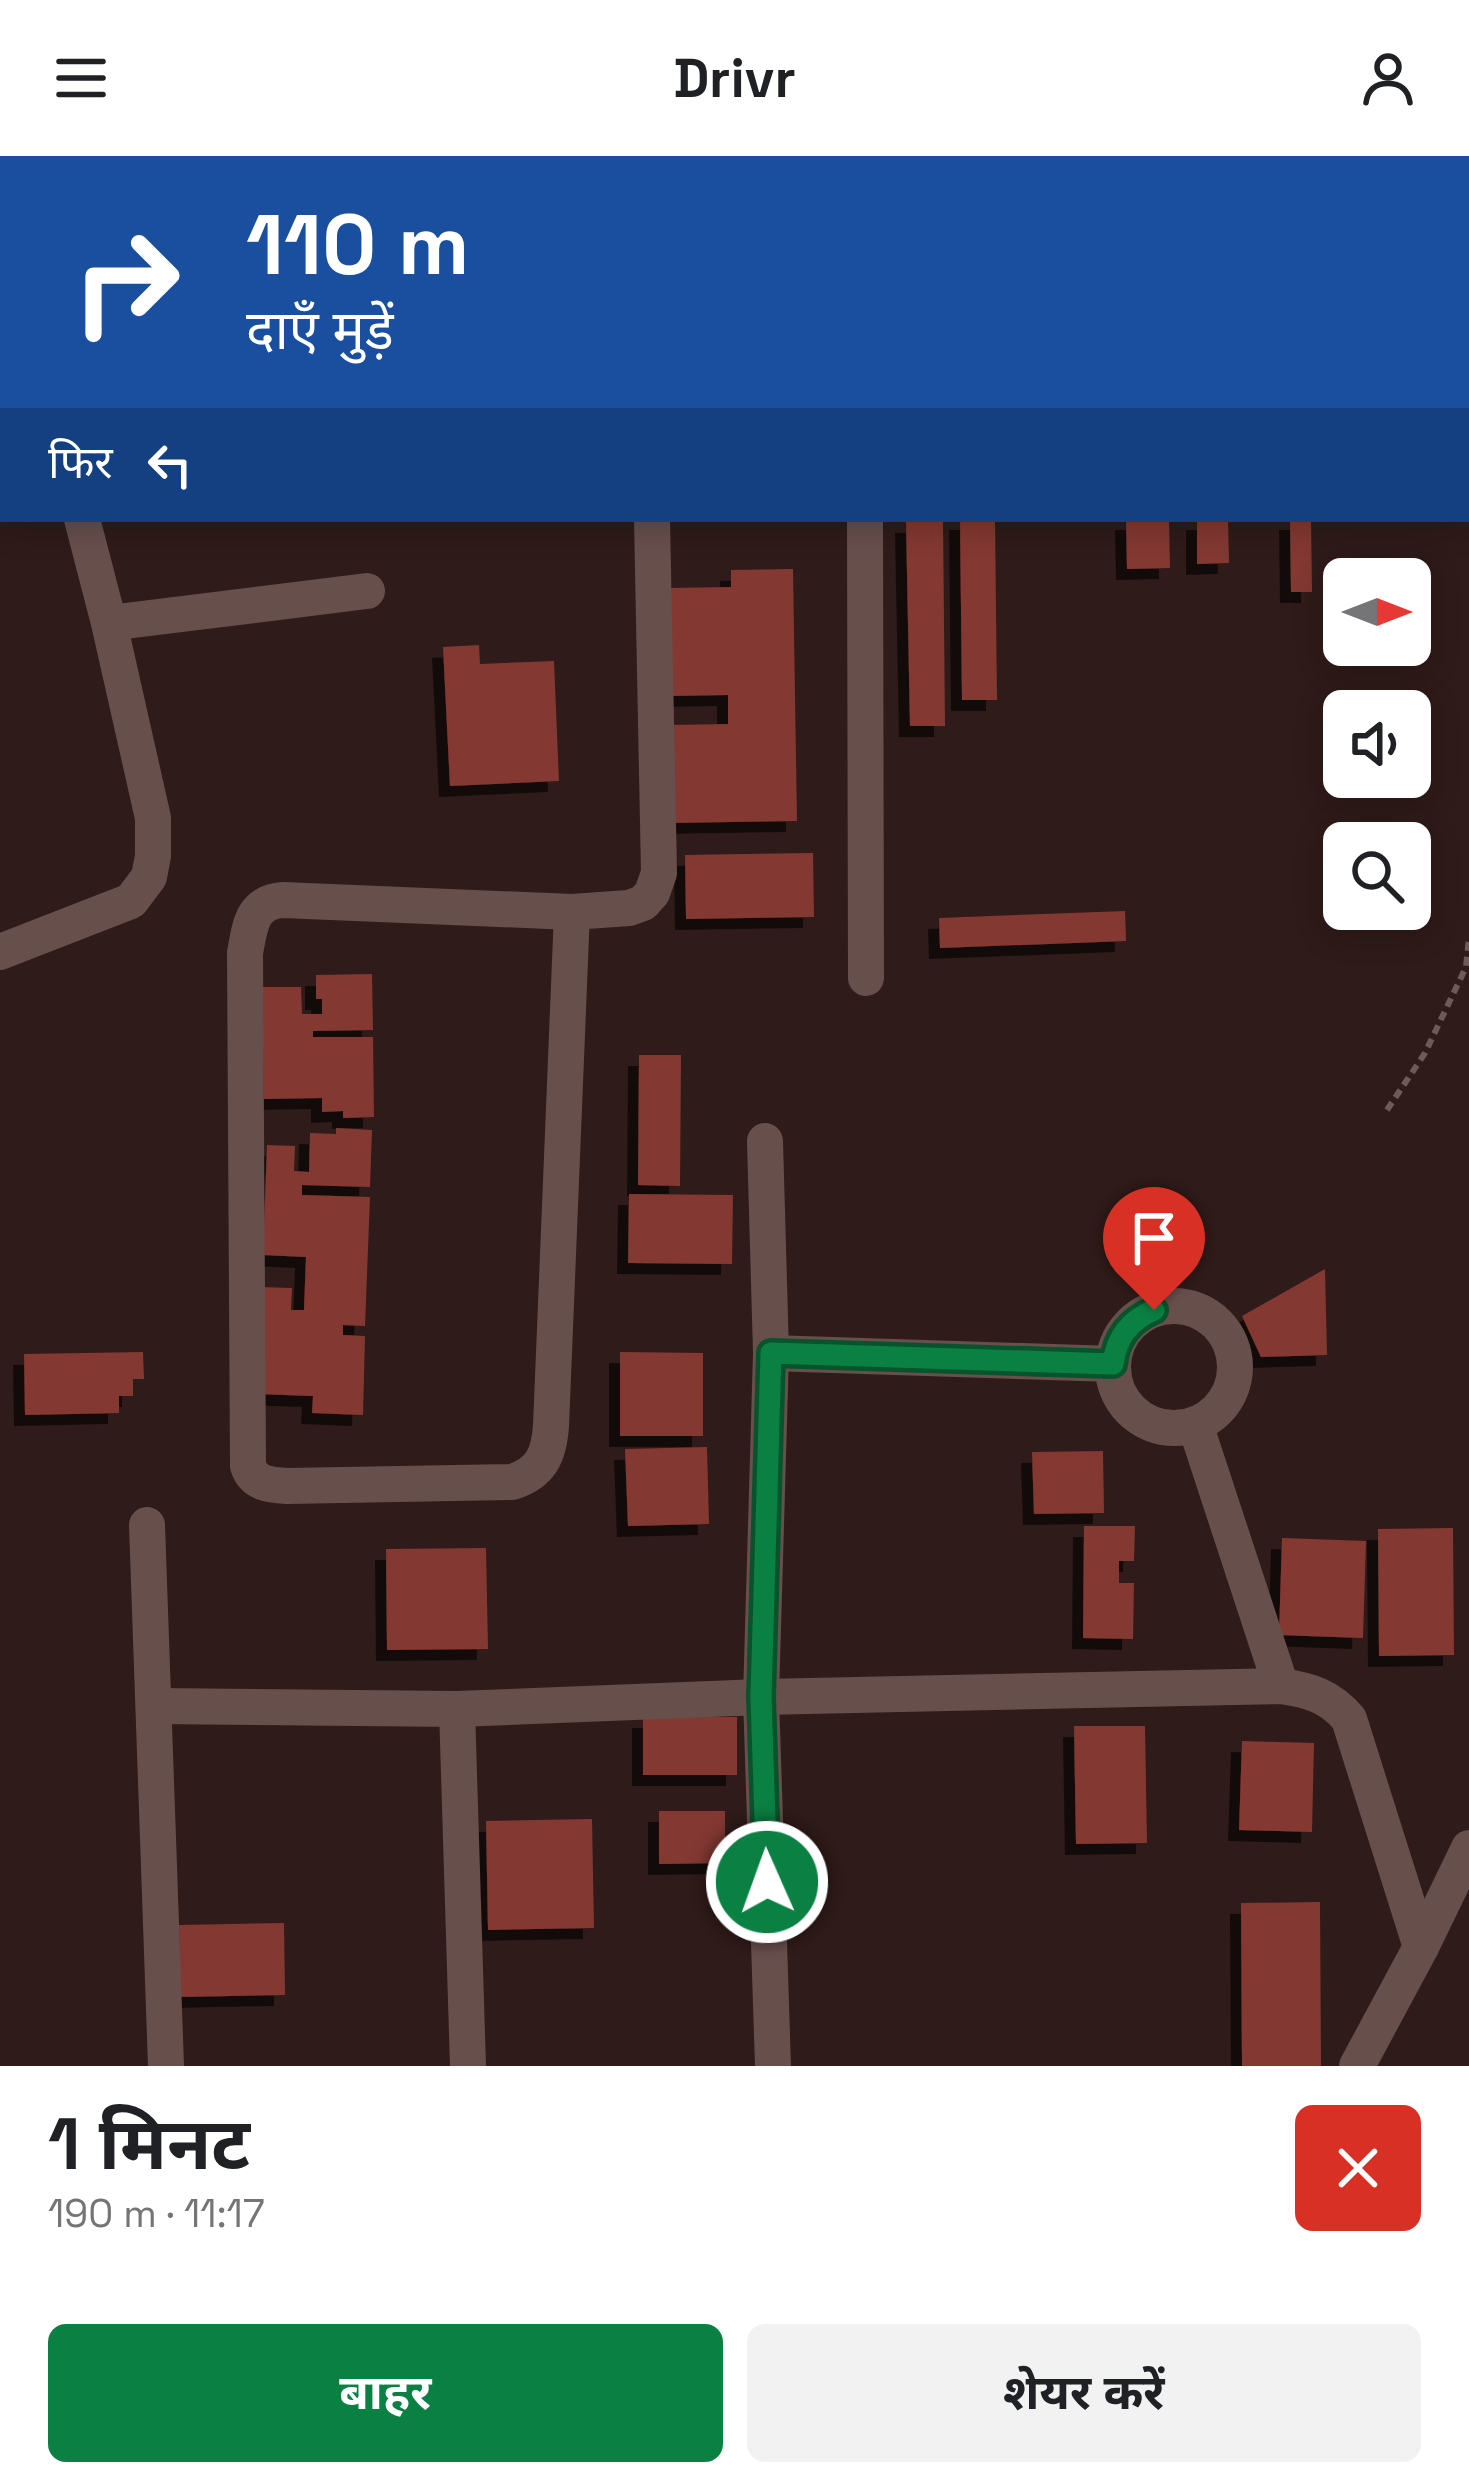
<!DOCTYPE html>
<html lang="hi">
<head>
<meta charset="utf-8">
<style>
	:root { --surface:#fff; --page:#f2f2f2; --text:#202124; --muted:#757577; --accent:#0b8043 }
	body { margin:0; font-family:"Space Grotesk","Noto Sans Devanagari",sans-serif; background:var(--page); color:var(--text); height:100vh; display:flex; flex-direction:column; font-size:45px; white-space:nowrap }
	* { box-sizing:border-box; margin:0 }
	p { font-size:39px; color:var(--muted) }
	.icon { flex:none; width:66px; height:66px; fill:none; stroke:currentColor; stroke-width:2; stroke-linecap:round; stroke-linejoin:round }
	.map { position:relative; height:1910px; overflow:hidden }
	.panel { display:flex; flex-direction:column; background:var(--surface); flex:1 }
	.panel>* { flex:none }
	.top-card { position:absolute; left:0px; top:0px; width:1470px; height:366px; box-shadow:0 6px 30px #0003; background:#1a4fa0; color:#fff; overflow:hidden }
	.needle { width:78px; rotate:90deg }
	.controls { position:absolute; left:1323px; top:402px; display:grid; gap:24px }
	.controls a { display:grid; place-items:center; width:108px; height:108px; border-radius:18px; background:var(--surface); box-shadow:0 6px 30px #0003; font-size:60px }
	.pin { position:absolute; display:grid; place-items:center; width:102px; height:102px; color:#fff; margin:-123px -51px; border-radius:50% 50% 50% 0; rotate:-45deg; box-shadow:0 0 12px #0007 }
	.pin .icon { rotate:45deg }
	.me { position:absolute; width:132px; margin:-66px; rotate:358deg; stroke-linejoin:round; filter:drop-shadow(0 0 9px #0008) }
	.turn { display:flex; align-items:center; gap:42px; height:252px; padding:0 48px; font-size:54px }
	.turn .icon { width:156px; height:156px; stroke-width:2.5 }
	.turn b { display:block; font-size:84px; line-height:102px }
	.then { display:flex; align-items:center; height:114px; padding:0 48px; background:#0003; gap:24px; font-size:45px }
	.round { display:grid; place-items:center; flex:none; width:126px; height:126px; border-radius:18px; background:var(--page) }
	.head { display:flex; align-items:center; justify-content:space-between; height:204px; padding:0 48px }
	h1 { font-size:72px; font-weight:700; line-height:90px }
	.primary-button { display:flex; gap:24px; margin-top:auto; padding:24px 48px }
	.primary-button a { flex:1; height:138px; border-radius:18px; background:var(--accent); color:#fff; font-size:48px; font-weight:700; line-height:138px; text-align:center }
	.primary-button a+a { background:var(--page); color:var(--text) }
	header { display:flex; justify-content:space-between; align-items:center; height:156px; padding:0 48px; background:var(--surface); font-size:54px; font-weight:700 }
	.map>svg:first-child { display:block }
	.building { fill:#833832; filter:url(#shadow) }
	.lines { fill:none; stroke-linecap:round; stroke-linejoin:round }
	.path { stroke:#6d5b59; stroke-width:6; stroke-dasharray:9 6; stroke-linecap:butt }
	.street { stroke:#674f4c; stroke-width:36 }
	.route-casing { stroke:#07532c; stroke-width:30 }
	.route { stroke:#0b8043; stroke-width:21 }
</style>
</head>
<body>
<header><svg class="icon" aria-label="menu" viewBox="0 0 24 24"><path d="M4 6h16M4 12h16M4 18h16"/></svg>Drivr<svg class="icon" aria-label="person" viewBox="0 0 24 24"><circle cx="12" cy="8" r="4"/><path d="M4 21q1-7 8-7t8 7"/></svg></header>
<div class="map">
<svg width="1469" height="1910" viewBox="0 0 1469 1910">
	<defs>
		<filter id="shadow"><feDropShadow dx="-11" dy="11" stdDeviation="0" flood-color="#0009"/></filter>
	</defs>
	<rect width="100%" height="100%" fill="#2f1b19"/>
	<g class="building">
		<polygon points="960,363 995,363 997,544 962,544"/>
		<polygon points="1126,363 1169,363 1170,412 1127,413"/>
		<polygon points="1197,363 1228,363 1229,407 1197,408"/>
		<polygon points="1290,363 1311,363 1312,436 1291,436"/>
		<polygon points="943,365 945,570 910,570 906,366"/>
		<polygon points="793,413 797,665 670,667 669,569 728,568 728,539 668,540 667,432 731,431 731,414"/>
		<polygon points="479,489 480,508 554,505 559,625 450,630 443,491"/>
		<polygon points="813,697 814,761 686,763 685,699"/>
		<polygon points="1125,755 1126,785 940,792 939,762"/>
		<polygon points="372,818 373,874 313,875 313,881 373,881 374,961 343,962 343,955 322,956 322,942 264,943 262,831 301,831 302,858 322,858 322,843 316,843 316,819"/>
		<polygon points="639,899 681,899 680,1030 638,1029"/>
		<polygon points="336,972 372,974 370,1031 302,1029 302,1039 370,1041 365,1170 343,1169 343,1179 365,1180 363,1259 312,1257 313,1240 257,1238 260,1131 292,1132 291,1154 304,1154 306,1101 263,1099 267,989 295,990 294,1015 309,1016 310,977 336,978"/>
		<polygon points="629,1038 733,1039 732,1108 628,1107"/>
		<polygon points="1325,1113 1327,1199 1261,1201 1242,1160"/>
		<polygon points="143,1196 144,1223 133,1223 133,1240 119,1240 119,1257 25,1259 24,1198"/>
		<polygon points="620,1196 703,1197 703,1280 620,1280"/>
		<polygon points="707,1291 709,1368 628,1370 625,1293"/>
		<polygon points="1103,1295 1104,1357 1034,1358 1032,1296"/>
		<polygon points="1084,1370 1135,1370 1134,1405 1119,1405 1119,1427 1134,1427 1133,1483 1083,1482"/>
		<polygon points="1453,1372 1454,1499 1379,1500 1378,1373"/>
		<polygon points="1282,1382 1366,1385 1363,1482 1279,1479"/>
		<polygon points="486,1392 488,1493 387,1494 386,1393"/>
		<rect x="643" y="1561" width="94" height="58"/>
		<polygon points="1074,1570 1145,1570 1147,1687 1076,1688"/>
		<polygon points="1242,1585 1314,1587 1312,1676 1239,1674"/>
		<polygon points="659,1655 725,1655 725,1707 659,1708"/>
		<polygon points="592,1663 594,1772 488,1774 486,1665"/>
		<polygon points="1320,1746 1321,1910 1242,1910 1241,1747"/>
		<polygon points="284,1767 285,1839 180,1841 179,1769"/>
	</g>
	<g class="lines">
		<polyline class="path" points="1387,954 1425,897 1466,811 1469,781"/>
		<g class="street">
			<polyline points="617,0 617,3"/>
			<polyline points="1288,3 1288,0"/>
			<polyline points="0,235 3,234"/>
			<polyline points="1467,266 1469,266"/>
			<polyline points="865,363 866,822"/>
			<polyline points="109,467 367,435"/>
			<path d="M572 756 551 1270C549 1299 541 1317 512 1326L287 1330C270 1329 254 1328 248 1310L245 797C250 771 251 746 283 744L572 756 629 752 643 747 652 737 659 717 652 363"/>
			<polyline points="0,796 131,745 149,721 153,700 153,662 109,467 82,363"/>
			<polyline points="765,985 771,1197 761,1541 773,1910"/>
			<circle cx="1174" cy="1211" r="61"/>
			<polyline points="771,1197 1113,1208"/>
			<polyline points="1195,1268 1281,1530"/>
			<polyline points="147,1369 166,1910"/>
			<path d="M155 1550 457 1553 761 1541 1281 1530C1309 1534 1330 1540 1349 1563L1421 1791"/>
			<polyline points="457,1553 468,1910"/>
			<polyline points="1357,1910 1421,1791 1469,1692"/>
		</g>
	</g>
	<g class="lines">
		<defs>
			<path id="route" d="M767 1726 761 1541 771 1197 1113 1208C1116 1182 1130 1164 1154 1154"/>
		</defs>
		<use href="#route" class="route-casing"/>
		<use href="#route" class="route"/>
	</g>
</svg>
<div class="controls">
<a><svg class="needle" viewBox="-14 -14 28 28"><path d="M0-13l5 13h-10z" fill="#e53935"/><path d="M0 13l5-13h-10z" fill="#757577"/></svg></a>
<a><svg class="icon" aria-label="sound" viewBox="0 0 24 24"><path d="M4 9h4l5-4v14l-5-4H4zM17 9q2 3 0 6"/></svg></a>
<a><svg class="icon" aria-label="search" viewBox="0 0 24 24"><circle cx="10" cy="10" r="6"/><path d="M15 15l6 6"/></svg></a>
</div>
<div class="pin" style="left:1154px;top:1154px;background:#d93025"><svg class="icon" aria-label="arrive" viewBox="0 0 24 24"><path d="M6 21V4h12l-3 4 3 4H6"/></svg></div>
<svg class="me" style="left:767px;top:1726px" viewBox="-20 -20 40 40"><circle r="17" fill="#0b8043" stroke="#fff" stroke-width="3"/><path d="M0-11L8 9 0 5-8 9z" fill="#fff"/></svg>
<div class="top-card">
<div class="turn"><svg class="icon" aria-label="right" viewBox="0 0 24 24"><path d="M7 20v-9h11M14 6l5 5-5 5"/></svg><div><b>110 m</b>दाएँ मुड़ें</div></div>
<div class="then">फिर<svg class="icon" aria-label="left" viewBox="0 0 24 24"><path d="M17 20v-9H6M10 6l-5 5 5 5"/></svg></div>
</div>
</div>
<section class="panel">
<div class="head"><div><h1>1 मिनट</h1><p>190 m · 11:17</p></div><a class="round" style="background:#d93025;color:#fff"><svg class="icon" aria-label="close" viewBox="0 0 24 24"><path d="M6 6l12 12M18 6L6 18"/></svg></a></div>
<div class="primary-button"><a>बाहर</a><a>शेयर करें</a></div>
</section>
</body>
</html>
